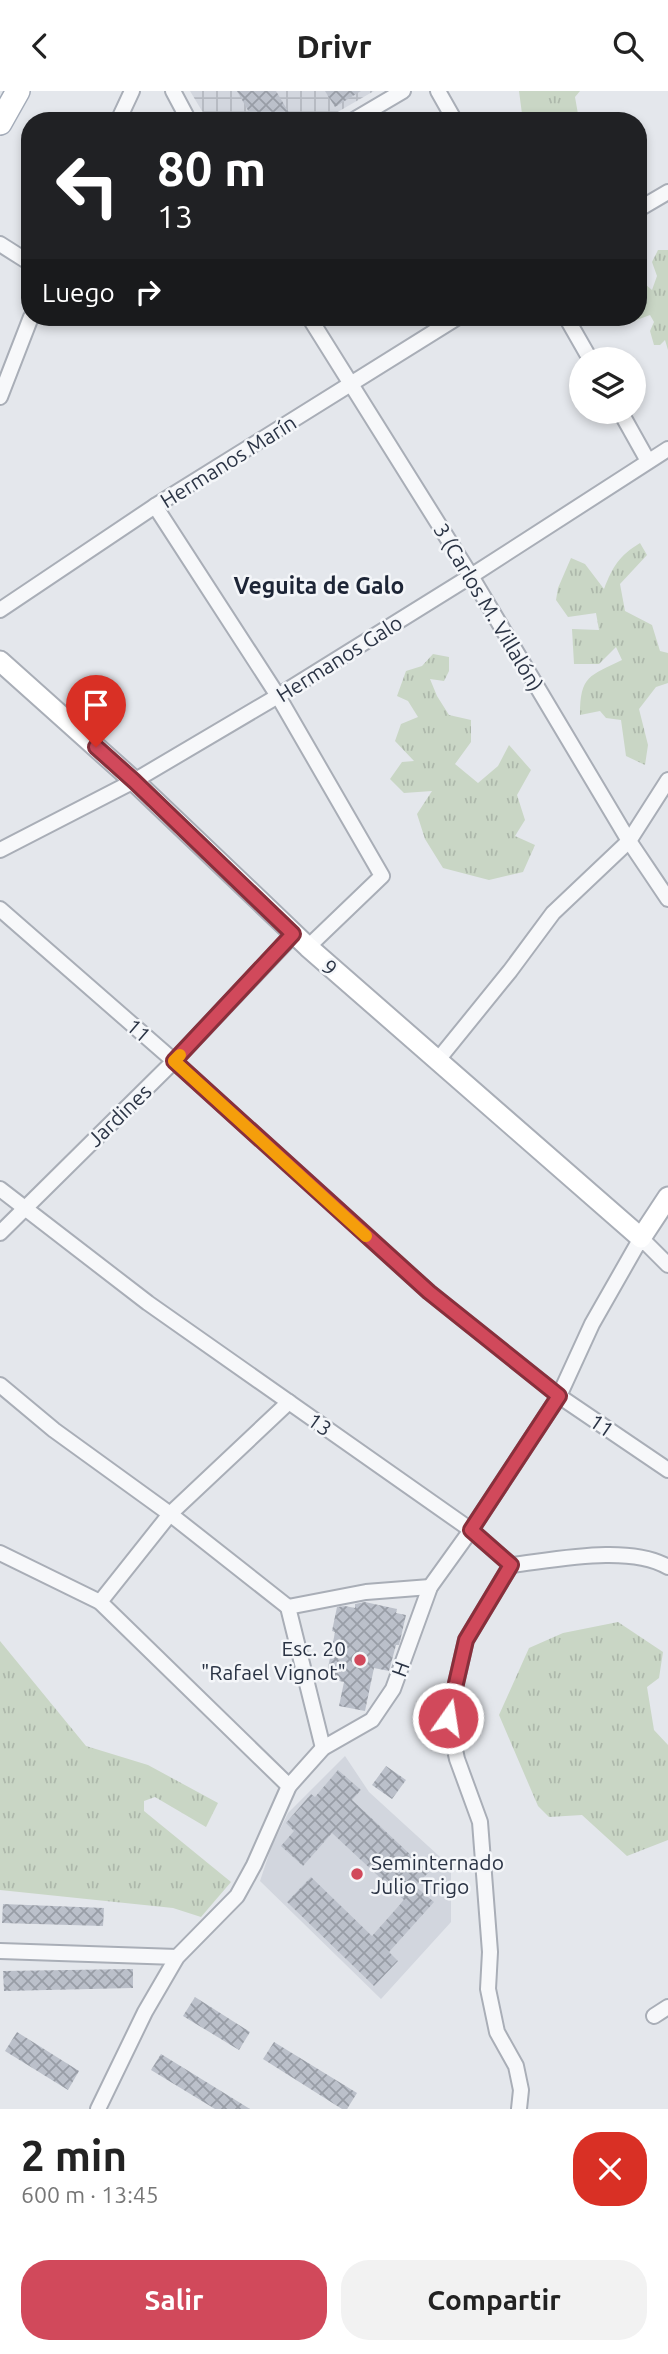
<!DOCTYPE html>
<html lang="es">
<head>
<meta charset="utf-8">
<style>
	:root { --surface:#fff; --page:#f2f2f2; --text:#222; --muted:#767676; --accent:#d1495b }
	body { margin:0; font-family:Ubuntu,sans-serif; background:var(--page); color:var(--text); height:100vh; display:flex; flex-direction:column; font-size:26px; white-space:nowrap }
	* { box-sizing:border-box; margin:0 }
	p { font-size:23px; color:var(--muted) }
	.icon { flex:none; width:38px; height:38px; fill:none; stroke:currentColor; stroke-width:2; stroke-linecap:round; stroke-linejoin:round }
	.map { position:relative; height:2018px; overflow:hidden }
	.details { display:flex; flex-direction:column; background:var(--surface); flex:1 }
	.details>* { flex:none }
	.hud { position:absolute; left:21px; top:21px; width:626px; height:214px; border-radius:28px; box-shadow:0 4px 10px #0003; background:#202124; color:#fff; overflow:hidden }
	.buttons { position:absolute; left:569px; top:256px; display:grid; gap:14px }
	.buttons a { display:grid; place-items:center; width:77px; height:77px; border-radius:50%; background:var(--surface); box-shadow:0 4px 10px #0003; font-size:35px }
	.pin { position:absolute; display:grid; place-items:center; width:60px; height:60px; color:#fff; margin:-72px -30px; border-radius:50% 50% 50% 0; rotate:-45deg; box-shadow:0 0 7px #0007 }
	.pin .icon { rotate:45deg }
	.me { position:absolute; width:77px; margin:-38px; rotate:13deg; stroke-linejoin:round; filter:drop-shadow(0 0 5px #0008) }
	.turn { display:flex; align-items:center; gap:24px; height:147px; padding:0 21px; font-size:32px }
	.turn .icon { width:91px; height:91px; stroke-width:2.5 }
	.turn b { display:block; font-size:49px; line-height:60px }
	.then { display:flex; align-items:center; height:66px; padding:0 21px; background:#0003; gap:14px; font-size:26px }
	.round { display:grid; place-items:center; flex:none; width:74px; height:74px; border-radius:28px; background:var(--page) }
	.head { display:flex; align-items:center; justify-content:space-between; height:119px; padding:0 21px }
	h1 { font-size:42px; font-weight:600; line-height:52px }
	.action { display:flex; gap:14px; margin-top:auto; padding:14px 21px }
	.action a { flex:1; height:80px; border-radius:28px; background:var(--accent); color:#fff; font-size:28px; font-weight:600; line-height:80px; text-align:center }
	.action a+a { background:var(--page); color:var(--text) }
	header { display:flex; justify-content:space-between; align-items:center; height:91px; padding:0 21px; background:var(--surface); font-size:32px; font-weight:600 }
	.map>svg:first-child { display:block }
	.built { fill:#d2d6de }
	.industrial { fill:url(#industrial-grid) }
	.grass { fill:url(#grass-tufts) }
	.building { fill:url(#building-cross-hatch) }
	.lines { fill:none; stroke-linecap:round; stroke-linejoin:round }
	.street-casing { stroke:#a9aeb7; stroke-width:18 }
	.secondary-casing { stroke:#a9aeb7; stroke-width:23 }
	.primary-casing { stroke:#a3abb8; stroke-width:26 }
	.street { stroke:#f7f8fa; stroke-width:14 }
	.secondary { stroke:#fff; stroke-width:19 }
	.primary { stroke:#fff; stroke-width:23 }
	.route-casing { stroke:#882f3b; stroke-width:18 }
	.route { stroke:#d1495b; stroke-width:12 }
	.slow { stroke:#f59e0b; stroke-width:12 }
	.poi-dot { fill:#d1495b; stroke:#f4f6f9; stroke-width:2.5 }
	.labels { text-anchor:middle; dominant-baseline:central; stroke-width:5; stroke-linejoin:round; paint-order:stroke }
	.street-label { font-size:21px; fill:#2b3445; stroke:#f4f6f9 }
	.poi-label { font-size:21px; fill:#2b3445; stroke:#f4f6f9; text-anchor:end }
	.neighbourhood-label { font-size:23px; font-weight:bold; fill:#1d2536; stroke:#f4f6f9 }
</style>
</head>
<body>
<header><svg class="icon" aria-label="back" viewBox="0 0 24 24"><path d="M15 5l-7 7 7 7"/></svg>Drivr<svg class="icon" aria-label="search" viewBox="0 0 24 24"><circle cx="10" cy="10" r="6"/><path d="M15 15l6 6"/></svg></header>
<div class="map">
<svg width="668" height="2018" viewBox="0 0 668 2018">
	<defs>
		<pattern id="industrial-grid" width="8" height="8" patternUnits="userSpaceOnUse" patternTransform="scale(1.75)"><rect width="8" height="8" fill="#d2d6de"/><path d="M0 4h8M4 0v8" fill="none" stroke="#b4b8c0"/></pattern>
		<pattern id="grass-tufts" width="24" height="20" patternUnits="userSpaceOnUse" patternTransform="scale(1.75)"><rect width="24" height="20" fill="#c9d6c5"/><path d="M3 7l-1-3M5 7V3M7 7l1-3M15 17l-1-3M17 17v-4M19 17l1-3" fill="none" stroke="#adb8ab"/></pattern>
		<pattern id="building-cross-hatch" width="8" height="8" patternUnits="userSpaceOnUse" patternTransform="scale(1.75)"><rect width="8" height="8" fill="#bbc0ca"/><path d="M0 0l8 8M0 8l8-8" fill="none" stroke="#989da6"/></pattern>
	</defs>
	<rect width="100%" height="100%" fill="#e4e7ec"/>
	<polygon class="built" points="345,1665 369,1701 451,1776 451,1831 381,1908 260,1790 271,1757 288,1722"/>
	<polygon class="industrial" points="190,0 374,0 322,30 208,30"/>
	<g class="grass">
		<polygon points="519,0 580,0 575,6 578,23 568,30 519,30 522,23"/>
		<polygon points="658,159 668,159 668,259 665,249 660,254 654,254 650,240 654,231 650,224 634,230 625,226 639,226 639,193 645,193 652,199 657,185 652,171"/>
		<path d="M640 452 647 464 620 493 625 520 652 534 660 560 668 562V592L656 596 639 618 648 654 645 674 626 665 621 629 606 627 600 620 580 624C580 584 590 585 622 569L616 556 599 573H574L572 538 599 539 596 522 568 526 556 509 558 497 571 467 585 473 604 498C613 475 619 465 640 452Z"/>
		<polygon points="433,563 449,566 449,580 444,590 430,588 437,605 449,624 471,629 471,651 455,673 478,692 498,675 509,654 531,679 517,704 525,729 515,745 535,754 523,781 489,789 443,777 425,748 417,723 432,700 404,702 390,688 402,671 414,670 395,650 401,633 418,626 408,610 397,605 406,580 422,575"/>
		<polygon points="618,1531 663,1561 659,1587 647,1596 654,1639 668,1654 668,1749 627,1765 582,1724 549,1726 538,1715 499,1624 529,1557 563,1542"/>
		<polygon points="0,1550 86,1655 148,1674 218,1712 206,1736 155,1706 144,1710 144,1720 231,1791 201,1826 173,1817 0,1799"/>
	</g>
	<g class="building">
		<polygon points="237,0 276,0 294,30 254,30"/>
		<polygon points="325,0 361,0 335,16"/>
		<polygon points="365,1511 397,1518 396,1522 406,1524 400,1550 399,1554 396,1554 389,1580 374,1577 365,1620 339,1615 344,1591 326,1587 335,1541 332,1540 337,1516 345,1515 355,1517 355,1513"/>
		<polygon points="386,1675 406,1689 392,1708 372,1694"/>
		<polygon points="338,1679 361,1699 352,1709 429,1781 415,1795 434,1811 389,1861 398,1870 374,1895 287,1811 311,1786 372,1845 404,1809 332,1742 303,1775 281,1755 294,1740 286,1732 311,1703 315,1706"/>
		<polygon points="3,1813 104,1817 103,1835 2,1832"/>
		<polygon points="133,1878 133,1897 4,1900 3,1880"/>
		<polygon points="195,1906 250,1941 239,1959 183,1925"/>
		<polygon points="17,1941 79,1980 68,1999 5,1960"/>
		<polygon points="274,1951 357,2002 347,2018 342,2018 263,1968"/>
		<polygon points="161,1963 250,2018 215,2018 151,1979"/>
	</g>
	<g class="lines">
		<defs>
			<g id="street">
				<polyline points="173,0 189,30"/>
				<polyline points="438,0 455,30"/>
				<polyline points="118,30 132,0"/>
				<polyline points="352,30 403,0"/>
				<polyline points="639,118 668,101"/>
				<polyline points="0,153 30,172"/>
				<polyline points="309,226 471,485 629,750 668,808"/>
				<polyline points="566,226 590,268"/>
				<polyline points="0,306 31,226"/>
				<polyline points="620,320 648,370"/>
				<polyline points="155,415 278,605 382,785 308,856"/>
				<polyline points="0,519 155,415 458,226"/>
				<polyline points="0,759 134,690 278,605 471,485 668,358"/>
				<polyline points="0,818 174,970 429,1201 559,1305 668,1379"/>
				<polyline points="437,970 510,880 553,822 629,750 668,689"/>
				<path d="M0 1098 148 1212 471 1439 511 1474C555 1469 629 1453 668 1476"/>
				<polyline points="0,1142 174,970 294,843"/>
				<polyline points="0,1294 54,1339 170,1423 288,1516"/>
				<polyline points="0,1462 100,1511 289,1695"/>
				<polyline points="511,1474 466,1549 448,1627 457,1668 480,1731 490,1861 488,1898 497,1941 516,1975 521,1999 519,2018"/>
				<polyline points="100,1511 170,1423 289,1311"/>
				<polyline points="323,1657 288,1516 366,1501 430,1496"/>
				<polyline points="0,1860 177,1866"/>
				<polyline points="654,1925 668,1916"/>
				<polyline points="98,2018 145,1921 177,1866 237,1805 254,1774 289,1695 323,1657 372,1629 393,1598 430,1496 471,1439 559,1305 592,1233 641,1147 668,1174"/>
			</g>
			<polyline id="secondary" points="0,570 134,690 308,856 641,1147 668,1106"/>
			<polyline id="primary" points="0,32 18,0"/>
		</defs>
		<use href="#street" class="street-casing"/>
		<use href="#secondary" class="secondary-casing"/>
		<use href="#primary" class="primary-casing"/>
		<use href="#street" class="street"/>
		<use href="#secondary" class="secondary"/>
		<use href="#primary" class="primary"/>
	</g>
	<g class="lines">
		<defs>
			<polyline id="route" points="96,656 134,690 293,843 174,970 429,1201 559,1305 471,1439 511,1474 466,1549 448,1627"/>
		</defs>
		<use href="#route" class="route-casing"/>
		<use href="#route" class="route"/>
		<polyline class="slow" points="180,964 174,970 366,1145"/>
	</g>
	<g class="poi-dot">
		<circle cx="360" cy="1569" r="7"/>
		<circle cx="357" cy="1783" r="7"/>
	</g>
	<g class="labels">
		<g class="street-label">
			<text transform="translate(228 370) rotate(-32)">Hermanos Marín</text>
			<text transform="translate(489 516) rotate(59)">3 (Carlos M. Villalón)</text>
			<text transform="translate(339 567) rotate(-32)">Hermanos Galo</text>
			<text transform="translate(330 876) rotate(41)">9</text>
			<text transform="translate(139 939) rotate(41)">11</text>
			<text transform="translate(119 1024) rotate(-44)">Jardines</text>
			<text transform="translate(320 1333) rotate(35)">13</text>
			<text transform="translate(602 1334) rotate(34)">11</text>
			<text transform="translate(400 1578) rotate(-70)">H</text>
		</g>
		<g class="poi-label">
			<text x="346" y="1557">Esc. 20<tspan x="346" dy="24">"Rafael Vignot"</tspan></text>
			<text x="371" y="1771" text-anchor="start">Seminternado<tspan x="371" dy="24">Julio Trigo</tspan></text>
		</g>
		<g class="neighbourhood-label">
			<text x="319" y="494">Veguita de Galo</text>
		</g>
	</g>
</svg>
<div class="buttons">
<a><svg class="icon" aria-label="layers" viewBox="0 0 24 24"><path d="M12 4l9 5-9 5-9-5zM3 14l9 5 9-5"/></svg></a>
</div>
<div class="pin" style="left:96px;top:656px;background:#d93025"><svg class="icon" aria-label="arrive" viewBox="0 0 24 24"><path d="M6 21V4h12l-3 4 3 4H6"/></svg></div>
<svg class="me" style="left:448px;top:1627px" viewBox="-20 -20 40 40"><circle r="17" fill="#d1495b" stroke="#fff" stroke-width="3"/><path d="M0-11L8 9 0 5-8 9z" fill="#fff"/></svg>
<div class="hud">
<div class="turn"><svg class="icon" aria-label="left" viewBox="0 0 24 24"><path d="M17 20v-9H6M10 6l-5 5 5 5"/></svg><div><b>80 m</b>13</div></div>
<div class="then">Luego<svg class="icon" aria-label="right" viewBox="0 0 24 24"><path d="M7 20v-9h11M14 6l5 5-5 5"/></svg></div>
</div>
</div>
<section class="details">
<div class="head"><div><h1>2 min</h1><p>600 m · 13:45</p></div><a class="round" style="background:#d93025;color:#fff"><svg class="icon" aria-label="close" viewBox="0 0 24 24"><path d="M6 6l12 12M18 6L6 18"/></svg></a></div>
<div class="action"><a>Salir</a><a>Compartir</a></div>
</section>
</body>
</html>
